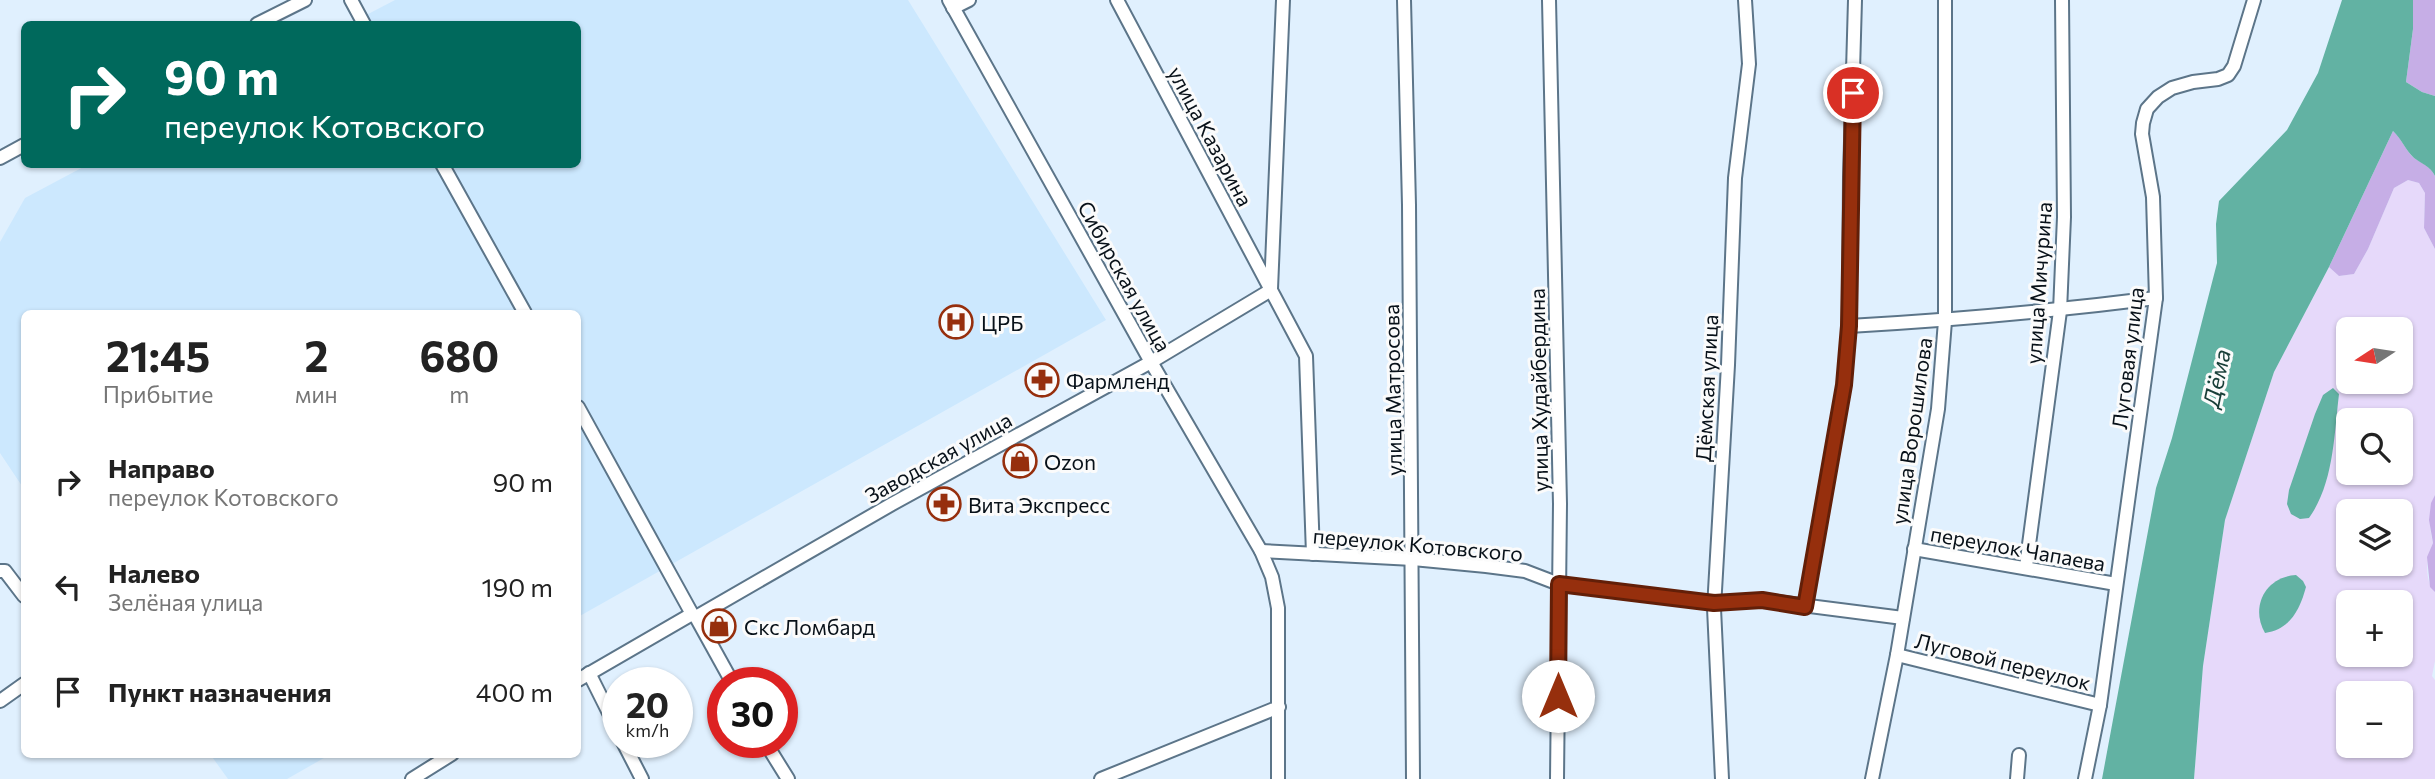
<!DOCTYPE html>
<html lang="ru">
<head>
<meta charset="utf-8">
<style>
	:root { --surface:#fff; --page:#f6f6f6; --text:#222; --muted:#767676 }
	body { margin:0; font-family:Commissioner,sans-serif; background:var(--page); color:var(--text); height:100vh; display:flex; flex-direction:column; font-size:26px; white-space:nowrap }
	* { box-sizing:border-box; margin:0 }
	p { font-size:23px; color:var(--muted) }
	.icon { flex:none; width:38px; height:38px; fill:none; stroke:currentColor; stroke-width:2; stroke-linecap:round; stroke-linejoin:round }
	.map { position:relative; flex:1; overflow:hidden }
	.details { position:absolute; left:21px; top:310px; width:560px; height:448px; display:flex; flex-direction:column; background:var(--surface); border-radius:10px; box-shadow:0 2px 5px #0004 }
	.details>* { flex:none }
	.hud { position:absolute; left:21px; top:21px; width:560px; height:147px; border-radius:10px; box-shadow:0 2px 5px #0004; background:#00695c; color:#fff; overflow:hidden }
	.needle { width:46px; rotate:258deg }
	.controls { position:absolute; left:2336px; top:317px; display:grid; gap:14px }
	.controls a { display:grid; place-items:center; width:77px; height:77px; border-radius:10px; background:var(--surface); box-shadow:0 2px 5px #0004; font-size:35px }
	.speed { position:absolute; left:602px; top:667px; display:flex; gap:14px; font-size:35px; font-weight:700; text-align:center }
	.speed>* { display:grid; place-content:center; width:91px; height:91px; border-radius:50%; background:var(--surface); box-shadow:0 2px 5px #0004; line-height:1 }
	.speed small { font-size:18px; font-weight:400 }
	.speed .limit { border:10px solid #d22; background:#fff; color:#111 }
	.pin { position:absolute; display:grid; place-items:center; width:60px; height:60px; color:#fff; margin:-30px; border:4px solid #fff; border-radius:50%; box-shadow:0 2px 7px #0007 }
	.me { position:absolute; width:77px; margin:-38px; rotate:0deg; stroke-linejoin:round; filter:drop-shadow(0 0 5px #0008) }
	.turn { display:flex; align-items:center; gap:24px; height:147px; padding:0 28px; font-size:32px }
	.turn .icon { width:91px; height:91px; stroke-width:2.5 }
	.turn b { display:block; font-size:49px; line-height:60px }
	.eta { display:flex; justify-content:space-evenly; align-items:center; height:119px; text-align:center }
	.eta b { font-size:42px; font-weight:700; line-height:49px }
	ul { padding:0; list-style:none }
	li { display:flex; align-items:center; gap:21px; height:105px; padding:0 28px }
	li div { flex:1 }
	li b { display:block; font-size:26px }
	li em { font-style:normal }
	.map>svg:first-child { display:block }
	.built { fill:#cce8fe }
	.green { fill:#e6d9fa; fill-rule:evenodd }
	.forest { fill:#c6aee6 }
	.water { fill:#62b2a3 }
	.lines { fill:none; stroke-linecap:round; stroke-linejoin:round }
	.minor-casing { stroke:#5c7589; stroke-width:16 }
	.minor { stroke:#fff; stroke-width:12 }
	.route-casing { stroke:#621f08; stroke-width:18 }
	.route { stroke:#962f0d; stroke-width:12 }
	.labels { text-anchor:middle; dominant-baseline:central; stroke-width:6; stroke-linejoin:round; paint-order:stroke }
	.street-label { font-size:21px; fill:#081119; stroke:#fbfbfb }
	.poi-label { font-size:21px; fill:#081119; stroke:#fbfbfb; text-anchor:start }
	.water-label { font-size:23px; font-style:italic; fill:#183e38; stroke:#fbfbfb }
</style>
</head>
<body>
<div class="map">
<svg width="2435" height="779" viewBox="0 0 2435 779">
	<rect width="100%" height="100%" fill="#e0f0fe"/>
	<g class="built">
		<polygon points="395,0 908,0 1106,320 578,617 578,313 24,313 24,489 0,453 0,242 25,198 87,165 578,164 578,24 349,24"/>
		<polygon points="210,754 331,754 287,779 228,779"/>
	</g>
	<path class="green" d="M2408 180 2419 183 2425 193 2424 228 2435 249V495C2428 509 2429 528 2433 543 2427 557 2423 579 2435 592V661L2432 676 2435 680V779H2194L2203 666 2225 520 2274 372 2329 267 2339 276 2354 274 2368 249 2394 188ZM2348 329H2401V382H2348ZM2348 420H2401V472H2348ZM2348 511H2401V564H2348ZM2348 602H2401V654H2348ZM2348 693H2401V746H2348Z"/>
	<g class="forest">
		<polygon points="2413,0 2435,0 2435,96 2422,92 2406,82 2413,29"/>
		<path d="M2393 131C2401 138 2407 152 2414 158 2423 164 2430 166 2435 176V249L2424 228 2425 193 2419 183 2408 180 2394 188 2368 249 2354 274 2339 276 2329 267Z"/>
		<polygon points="2435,495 2435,592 2430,587 2427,557 2433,543 2429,520 2431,503"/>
	</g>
	<g class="water">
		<path d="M2342 0H2413V29L2406 82 2422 92 2435 96V176C2430 166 2422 164 2414 158 2406 151 2401 138 2393 131L2329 267 2274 372 2225 520 2203 666 2194 779H2102L2156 488 2172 438 2217 263 2216 224 2219 201 2287 130 2318 73Z"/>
		<path d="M2333 388 2339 394C2334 435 2334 483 2309 518L2300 519 2291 514 2287 504 2289 490 2315 414 2323 395Z"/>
		<path d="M2296 575 2303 581 2306 587C2300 609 2290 630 2265 633 2250 607 2265 577 2296 575Z"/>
	</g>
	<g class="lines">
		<defs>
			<g id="minor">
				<polyline points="351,0 364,24"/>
				<polyline points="949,0 1151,362 1261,551 1272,577 1278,608 1278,779"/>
				<polyline points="1117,0 1306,356 1313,554"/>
				<polyline points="1404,0 1409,205 1413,779"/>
				<polyline points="1549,0 1560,504 1557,779"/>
				<polyline points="953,8 969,0"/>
				<polyline points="257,24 305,0"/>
				<polyline points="0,158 24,145"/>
				<polyline points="442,164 525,313"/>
				<polyline points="1271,289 1283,0"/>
				<path d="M1849 326C1952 320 2054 311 2156 298"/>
				<polyline points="578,407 692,614"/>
				<polyline points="1914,549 2116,584"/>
				<polyline points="1261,551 1413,559 1486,566 1525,571 1559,584 1714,603 1762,600 1903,618"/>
				<polyline points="2026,567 2060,311 2064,217 2062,0"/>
				<polyline points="0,571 5,571 24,596"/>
				<polyline points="1805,607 1844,385 1849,326 1850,177 1855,0"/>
				<polyline points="696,617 892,504 1151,362 1271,290"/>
				<polyline points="696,617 732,682"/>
				<polyline points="1897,655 2100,705"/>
				<polyline points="589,673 618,731"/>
				<polyline points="578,680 692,614 696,617"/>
				<polyline points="0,701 24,684"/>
				<polyline points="623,742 642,779"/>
				<polyline points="765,742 788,779"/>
				<polyline points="412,779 452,754"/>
				<polyline points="1101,779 1279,707"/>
				<polyline points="1722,779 1714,608 1728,365 1735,178 1749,64 1745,0"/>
				<polyline points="1872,779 1897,655 1938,409 1945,321 1945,0"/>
				<polyline points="2017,779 2019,755"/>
				<polyline points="2085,779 2100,705 2156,298 2153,197 2142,134 2143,123 2147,109 2158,97 2172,88 2193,82 2218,79 2228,75 2234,66 2254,0"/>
			</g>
		</defs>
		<use href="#minor" class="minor-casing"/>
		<use href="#minor" class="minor"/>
	</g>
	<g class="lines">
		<defs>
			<polyline id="route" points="1558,696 1559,584 1714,603 1762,600 1805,607 1844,385 1849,326 1853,93"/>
		</defs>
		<use href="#route" class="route-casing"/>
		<use href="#route" class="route"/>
	</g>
	<defs>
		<symbol id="hospital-ring" viewBox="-11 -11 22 22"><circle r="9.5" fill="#fbfbfb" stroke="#962f0d" stroke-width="1.5"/><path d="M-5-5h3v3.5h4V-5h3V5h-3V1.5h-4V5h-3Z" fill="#962f0d"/></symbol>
		<symbol id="pharmacy-ring" viewBox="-11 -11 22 22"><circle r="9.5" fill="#fbfbfb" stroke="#962f0d" stroke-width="1.5"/><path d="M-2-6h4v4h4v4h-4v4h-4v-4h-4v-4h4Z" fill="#962f0d"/></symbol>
		<symbol id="shop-ring" viewBox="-11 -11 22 22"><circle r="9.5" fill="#fbfbfb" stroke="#962f0d" stroke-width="1.5"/><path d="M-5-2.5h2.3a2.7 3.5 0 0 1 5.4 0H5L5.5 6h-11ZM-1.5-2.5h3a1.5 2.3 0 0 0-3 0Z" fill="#962f0d"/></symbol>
	</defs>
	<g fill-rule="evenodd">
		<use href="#hospital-ring" x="937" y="303" width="38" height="38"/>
		<use href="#pharmacy-ring" x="1023" y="361" width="38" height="38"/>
		<use href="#shop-ring" x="1001" y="442" width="38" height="38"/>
		<use href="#pharmacy-ring" x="925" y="485" width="38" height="38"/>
		<use href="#shop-ring" x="700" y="607" width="38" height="38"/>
	</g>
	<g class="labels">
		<g class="street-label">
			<text transform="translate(1211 136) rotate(62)">улица Казарина</text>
			<text transform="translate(1125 276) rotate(61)">Сибирская улица</text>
			<text transform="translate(2038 283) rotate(-86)">улица Мичурина</text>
			<text transform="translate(2127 358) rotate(-83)">Луговая улица</text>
			<text transform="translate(1706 388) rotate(-87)">Дёмская улица</text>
			<text transform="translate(1392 390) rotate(-91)">улица Матросова</text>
			<text transform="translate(1538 390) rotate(-91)">улица Худайбердина</text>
			<text transform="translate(1911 431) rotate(-82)">улица Ворошилова</text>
			<text transform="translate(938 457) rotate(-29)">Заводская улица</text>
			<text transform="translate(1418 544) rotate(5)">переулок Котовского</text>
			<text transform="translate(2018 548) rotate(10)">переулок Чапаева</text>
			<text transform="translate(2003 661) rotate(14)">Луговой переулок</text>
		</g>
		<g class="poi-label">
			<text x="981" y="322">ЦРБ</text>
			<text x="1066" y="380">Фармленд</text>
			<text x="1044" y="461">Ozon</text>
			<text x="968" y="504">Вита Экспресс</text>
			<text x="744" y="626">Скс Ломбард</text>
		</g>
		<g class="water-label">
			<text transform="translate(2216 378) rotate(-78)">Дёма</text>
		</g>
	</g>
</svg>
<div class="controls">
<a><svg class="needle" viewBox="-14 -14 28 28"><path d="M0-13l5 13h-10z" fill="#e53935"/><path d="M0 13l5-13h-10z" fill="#767676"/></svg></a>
<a><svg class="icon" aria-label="search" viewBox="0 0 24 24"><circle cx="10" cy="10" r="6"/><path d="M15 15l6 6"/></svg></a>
<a><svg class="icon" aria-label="layers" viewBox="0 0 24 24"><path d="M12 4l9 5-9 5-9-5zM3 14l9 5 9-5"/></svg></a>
<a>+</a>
<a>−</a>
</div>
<div class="speed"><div>20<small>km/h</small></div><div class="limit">30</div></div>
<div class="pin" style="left:1853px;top:93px;background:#d93025"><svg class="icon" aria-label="arrive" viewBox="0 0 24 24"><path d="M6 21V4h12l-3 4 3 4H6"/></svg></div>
<svg class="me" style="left:1558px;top:696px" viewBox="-20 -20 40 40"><circle r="19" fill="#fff"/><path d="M0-13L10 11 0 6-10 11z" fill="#962f0d"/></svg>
<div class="hud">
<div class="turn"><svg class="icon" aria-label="right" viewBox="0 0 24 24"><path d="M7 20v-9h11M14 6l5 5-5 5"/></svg><div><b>90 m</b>переулок Котовского</div></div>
</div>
<section class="details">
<div class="eta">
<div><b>21:45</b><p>Прибытие</p></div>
<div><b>2</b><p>мин</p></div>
<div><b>680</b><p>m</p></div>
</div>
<ul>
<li><svg class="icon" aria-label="right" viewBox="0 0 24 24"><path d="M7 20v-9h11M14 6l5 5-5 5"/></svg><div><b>Направо</b><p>переулок Котовского</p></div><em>90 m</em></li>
<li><svg class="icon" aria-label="left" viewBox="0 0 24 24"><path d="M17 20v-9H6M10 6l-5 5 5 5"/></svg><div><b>Налево</b><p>Зелёная улица</p></div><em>190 m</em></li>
<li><svg class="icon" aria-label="arrive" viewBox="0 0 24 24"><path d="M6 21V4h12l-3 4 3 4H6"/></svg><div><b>Пункт назначения</b></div><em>400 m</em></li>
</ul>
</section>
</div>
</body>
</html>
